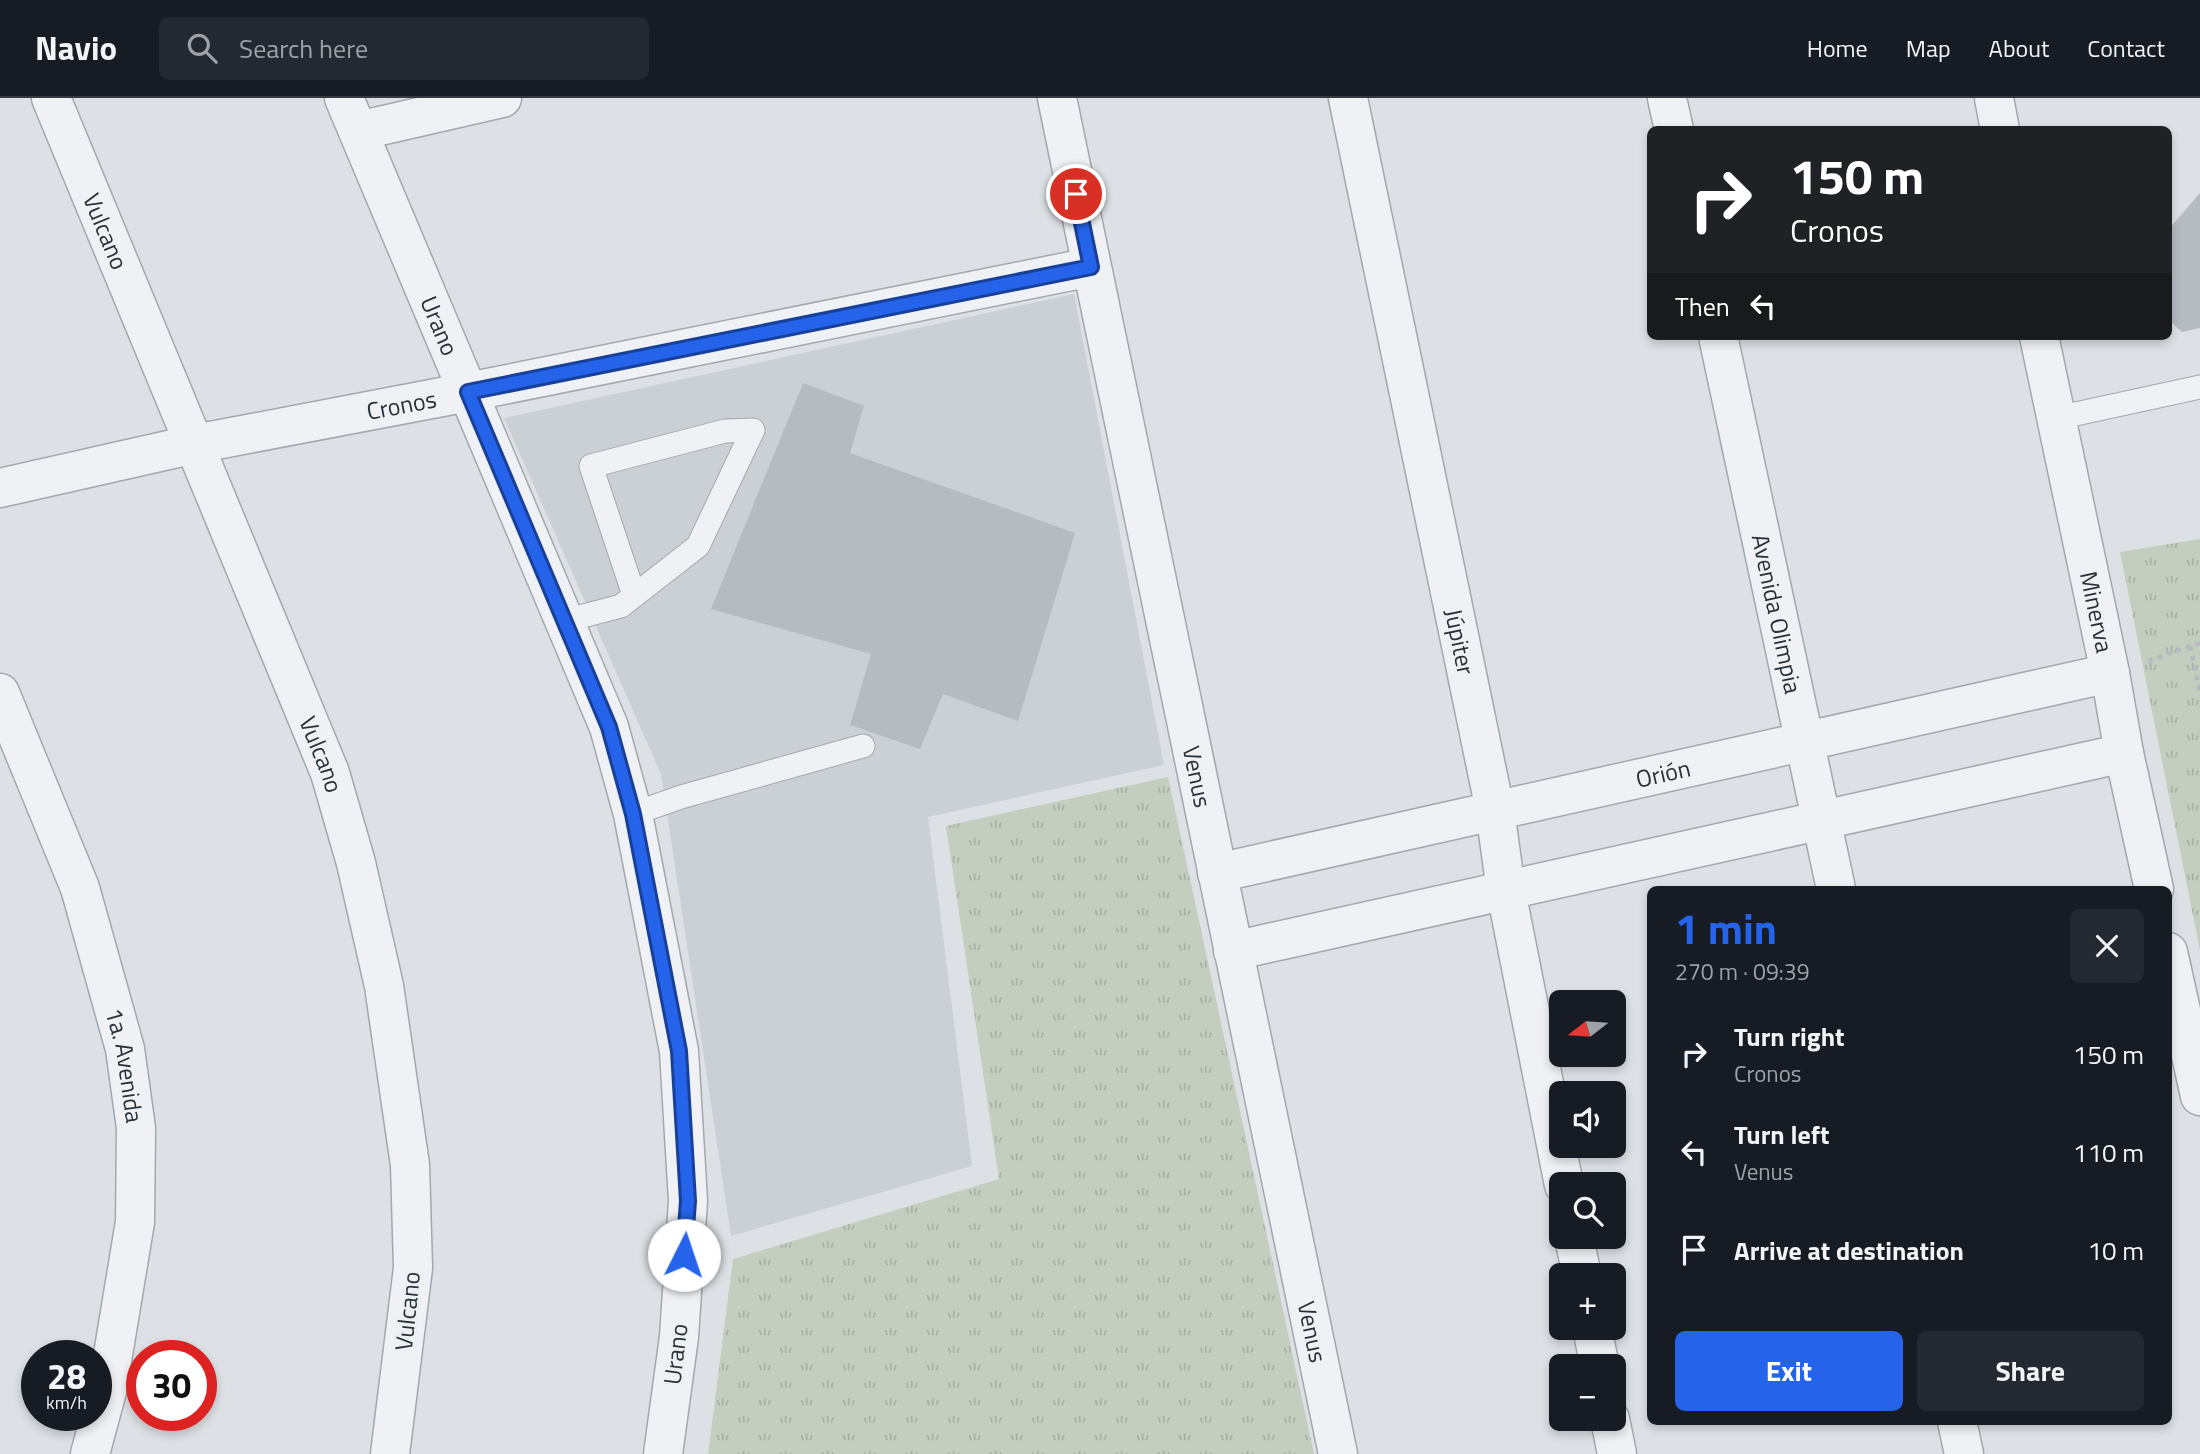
<!DOCTYPE html>
<html lang="en">
<head>
<meta charset="utf-8">
<style>
	:root { --surface:#171b24; --page:#242831; --text:#f1f3f6; --muted:#9ea1a6; --line:#363941; --accent:#2563eb }
	body { margin:0; font-family:"Titillium Web",sans-serif; background:var(--page); color:var(--text); height:100vh; display:flex; flex-direction:column; font-size:26px; white-space:nowrap }
	* { box-sizing:border-box; margin:0 }
	p { font-size:23px; color:var(--muted) }
	.icon { flex:none; width:38px; height:38px; fill:none; stroke:currentColor; stroke-width:2; stroke-linecap:round; stroke-linejoin:round }
	.map { position:relative; flex:1; overflow:hidden }
	.side { position:absolute; left:1647px; top:788px; width:525px; height:539px; display:flex; flex-direction:column; background:var(--surface); border-radius:10px; box-shadow:0 4px 10px #0003 }
	.side>* { flex:none }
	.guide { position:absolute; left:1647px; top:28px; width:525px; height:214px; border-radius:10px; box-shadow:0 4px 10px #0003; background:#202124; color:#fff; overflow:hidden }
	.needle { width:46px; rotate:253deg }
	.controls { position:absolute; left:1549px; top:892px; display:grid; gap:14px }
	.controls a { display:grid; place-items:center; width:77px; height:77px; border-radius:10px; background:var(--surface); box-shadow:0 4px 10px #0003; font-size:35px }
	.speed { position:absolute; left:21px; top:1242px; display:flex; gap:14px; font-size:35px; font-weight:700; text-align:center }
	.speed>* { display:grid; place-content:center; width:91px; height:91px; border-radius:50%; background:var(--surface); box-shadow:0 4px 10px #0003; line-height:1 }
	.speed small { font-size:18px; font-weight:400 }
	.speed .limit { border:10px solid #d22; background:#fff; color:#111 }
	.pin { position:absolute; display:grid; place-items:center; width:60px; height:60px; color:#fff; margin:-30px; border:4px solid #fff; border-radius:50%; box-shadow:0 2px 7px #0007 }
	.me { position:absolute; width:77px; margin:-38px; rotate:4deg; stroke-linejoin:round; filter:drop-shadow(0 0 5px #0008) }
	.turn { display:flex; align-items:center; gap:24px; height:147px; padding:0 28px; font-size:32px }
	.turn .icon { width:91px; height:91px; stroke-width:2.5 }
	.turn b { display:block; font-size:49px; line-height:60px }
	.then { display:flex; align-items:center; height:66px; padding:0 28px; background:#0003; gap:14px; font-size:26px }
	.round { display:grid; place-items:center; flex:none; width:74px; height:74px; border-radius:10px; background:var(--page) }
	.head { display:flex; align-items:center; justify-content:space-between; height:119px; padding:0 28px }
	h1 { font-size:42px; font-weight:700; line-height:52px; color:var(--accent) }
	.primary-button { display:flex; gap:14px; margin-top:auto; padding:14px 28px }
	.primary-button a { flex:1; height:80px; border-radius:10px; background:var(--accent); color:#fff; font-size:28px; font-weight:700; line-height:80px; text-align:center }
	.primary-button a+a { background:var(--page); color:var(--text) }
	ul { padding:0; list-style:none }
	li { display:flex; align-items:center; gap:21px; height:98px; padding:0 28px }
	li div { flex:1 }
	li b { display:block; font-size:26px }
	li em { font-style:normal }
	header { display:flex; align-items:center; gap:42px; box-sizing:border-box; height:98px; padding:0 35px; background:var(--surface); border-bottom:2px solid var(--line) }
	header strong { font-size:33px }
	nav { display:flex; gap:38px; margin-inline-start:auto; font-size:24px }
	.search { width:490px; height:63px; background:var(--page); display:flex; align-items:center; gap:18px; box-sizing:border-box; padding:0 24px; border-radius:10px; color:var(--muted); font-size:26px }
	.map>svg:first-child { display:block }
	.built { fill:#cbd0d5 }
	.grass { fill:url(#grass-tufts) }
	.building { fill:#b5bbc1 }
	.lines { fill:none; stroke-linecap:round; stroke-linejoin:round }
	.service-casing { stroke:#a3a8ae; stroke-width:25 }
	.minor-casing { stroke:#a3a8ae; stroke-width:41 }
	.tertiary-casing { stroke:#a3a8ae; stroke-width:41 }
	.path { stroke:#b7bbc0; stroke-width:4.5; stroke-dasharray:5 5; stroke-linecap:butt }
	.service { stroke:#eff1f4; stroke-width:23 }
	.minor { stroke:#eff1f4; stroke-width:38 }
	.tertiary { stroke:#eff1f4; stroke-width:38 }
	.route-casing { stroke:#184099; stroke-width:18 }
	.route { stroke:#2563eb; stroke-width:12 }
	.labels { text-anchor:middle; dominant-baseline:central; stroke-width:5; stroke-linejoin:round; paint-order:stroke }
	.street-label { font-size:24px; fill:#283039; stroke:#ecf0f3 }
</style>
</head>
<body>
<header>
<strong>Navio</strong>
<div class="search"><svg class="icon" aria-label="search" viewBox="0 0 24 24"><circle cx="10" cy="10" r="6"/><path d="M15 15l6 6"/></svg>Search here</div>
<nav><a>Home</a><a>Map</a><a>About</a><a>Contact</a></nav>
</header>
<div class="map">
<svg width="2200" height="1356" viewBox="0 0 2200 1356">
	<defs>
		<pattern id="grass-tufts" width="24" height="20" patternUnits="userSpaceOnUse" patternTransform="scale(1.75)"><rect width="24" height="20" fill="#c4cebf"/><path d="M3 7l-1-3M5 7V3M7 7l1-3M15 17l-1-3M17 17v-4M19 17l1-3" fill="none" stroke="#a8b1a5"/></pattern>
	</defs>
	<rect width="100%" height="100%" fill="#dde1e5"/>
	<polygon class="built" points="1074,196 1164,667 928,719 972,1068 731,1138 661,676 504,320"/>
	<g class="grass">
		<polygon points="2200,441 2200,852 2120,454"/>
		<polygon points="1168,679 1314,1356 708,1356 733,1161 999,1081 946,728"/>
	</g>
	<g class="building">
		<polygon points="2200,95 2200,230 2182,234 2168,221 2168,132"/>
		<polygon points="803,285 864,308 850,355 1075,435 1018,623 943,596 920,651 850,627 871,556 711,511"/>
	</g>
	<g class="lines">
		<defs>
			<g id="service">
				<polyline points="2057,320 2200,289"/>
				<polyline points="564,523 621,508 698,448 753,332 725,333 591,368 634,497"/>
				<polyline points="633,716 681,699 863,648"/>
			</g>
			<g id="minor">
				<path id="s1" d="M51 0 330 675 356 765 384 888 410 1067 413 1170 390 1356"/>
				<path id="s2" d="M344 0 609 629 633 716 679 953 688 1103 679 1239 663 1356"/>
				<path id="s3" d="M1057 0 1338 1356"/>
				<path id="s4" d="M1348 0 1495 712 1506 793 1564 1087"/>
				<polyline points="1994,0 2000,32"/>
				<polyline points="358,33 502,0"/>
				<path id="s5" d="M2039 238 2110 575 2124 655 2154 791"/>
				<path id="s6" d="M0 390 195 346 468 294 1091 169"/>
				<path id="s7" d="M0 595 80 790 125 951 136 1030 135 1124 107 1293 90 1356"/>
				<path id="s8" d="M1217 775 2110 575"/>
				<polyline points="1233,853 2124,655"/>
				<polyline points="2168,854 2200,998"/>
				<polyline points="1574,1139 1582,1178"/>
				<polyline points="1592,1230 1600,1269"/>
				<polyline points="1610,1321 1617,1356"/>
			</g>
			<g id="tertiary">
				<polyline points="1667,0 1674,32"/>
				<path id="s9" d="M1718 238 1836 791"/>
				<polyline points="1957,1323 1964,1356"/>
			</g>
		</defs>
		<use href="#service" class="service-casing"/>
		<use href="#minor" class="minor-casing"/>
		<use href="#tertiary" class="tertiary-casing"/>
		<g class="path">
			<polyline points="2190,548 2200,594"/>
			<polyline points="2148,563 2200,545"/>
		</g>
		<use href="#service" class="service"/>
		<use href="#minor" class="minor"/>
		<use href="#tertiary" class="tertiary"/>
	</g>
	<g class="lines">
		<defs>
			<polyline id="route" points="684,1157 688,1103 679,953 633,716 609,629 468,294 1091,169 1076,96"/>
		</defs>
		<use href="#route" class="route-casing"/>
		<use href="#route" class="route"/>
	</g>
	<g class="labels">
		<g class="street-label">
			<text stroke="none"><textPath href="#s1" startOffset="144">Vulcano</textPath></text>
			<text stroke="none"><textPath href="#s2" startOffset="247">Urano</textPath></text>
			<text stroke="none"><textPath href="#s6" startOffset="410">Cronos</textPath></text>
			<text stroke="none"><textPath href="#s9" startOffset="284">Avenida Olimpia</textPath></text>
			<text stroke="none"><textPath href="#s5" startOffset="282">Minerva</textPath></text>
			<text stroke="none"><textPath href="#s4" startOffset="555">Júpiter</textPath></text>
			<text stroke="none"><textPath href="#s1" startOffset="710">Vulcano</textPath></text>
			<text stroke="none"><textPath href="#s8" startOffset="457">Orión</textPath></text>
			<text stroke="none"><textPath href="#s3" startOffset="693">Venus</textPath></text>
			<text stroke="none"><textPath href="#s7" startOffset="394">1a. Avenida</textPath></text>
			<text transform="translate(407 1213) rotate(-84)">Vulcano</text>
			<text stroke="none"><textPath href="#s3" startOffset="1260">Venus</textPath></text>
			<text transform="translate(675 1256) rotate(-83)">Urano</text>
		</g>
	</g>
</svg>
<div class="controls">
<a><svg class="needle" viewBox="-14 -14 28 28"><path d="M0-13l5 13h-10z" fill="#e53935"/><path d="M0 13l5-13h-10z" fill="#9ea1a6"/></svg></a>
<a><svg class="icon" aria-label="sound" viewBox="0 0 24 24"><path d="M4 9h4l5-4v14l-5-4H4zM17 9q2 3 0 6"/></svg></a>
<a><svg class="icon" aria-label="search" viewBox="0 0 24 24"><circle cx="10" cy="10" r="6"/><path d="M15 15l6 6"/></svg></a>
<a>+</a>
<a>−</a>
</div>
<div class="speed"><div>28<small>km/h</small></div><div class="limit">30</div></div>
<div class="pin" style="left:1076px;top:96px;background:#d93025"><svg class="icon" aria-label="arrive" viewBox="0 0 24 24"><path d="M6 21V4h12l-3 4 3 4H6"/></svg></div>
<svg class="me" style="left:684px;top:1157px" viewBox="-20 -20 40 40"><circle r="19" fill="#fff"/><path d="M0-13L10 11 0 6-10 11z" fill="#2563eb"/></svg>
<div class="guide">
<div class="turn"><svg class="icon" aria-label="right" viewBox="0 0 24 24"><path d="M7 20v-9h11M14 6l5 5-5 5"/></svg><div><b>150 m</b>Cronos</div></div>
<div class="then">Then<svg class="icon" aria-label="left" viewBox="0 0 24 24"><path d="M17 20v-9H6M10 6l-5 5 5 5"/></svg></div>
</div>
<section class="side">
<div class="head"><div><h1>1 min</h1><p>270 m · 09:39</p></div><a class="round"><svg class="icon" aria-label="close" viewBox="0 0 24 24"><path d="M6 6l12 12M18 6L6 18"/></svg></a></div>
<ul>
<li><svg class="icon" aria-label="right" viewBox="0 0 24 24"><path d="M7 20v-9h11M14 6l5 5-5 5"/></svg><div><b>Turn right</b><p>Cronos</p></div><em>150 m</em></li>
<li><svg class="icon" aria-label="left" viewBox="0 0 24 24"><path d="M17 20v-9H6M10 6l-5 5 5 5"/></svg><div><b>Turn left</b><p>Venus</p></div><em>110 m</em></li>
<li><svg class="icon" aria-label="arrive" viewBox="0 0 24 24"><path d="M6 21V4h12l-3 4 3 4H6"/></svg><div><b>Arrive at destination</b></div><em>10 m</em></li>
</ul>
<div class="primary-button"><a>Exit</a><a>Share</a></div>
</section>
</div>
</body>
</html>
